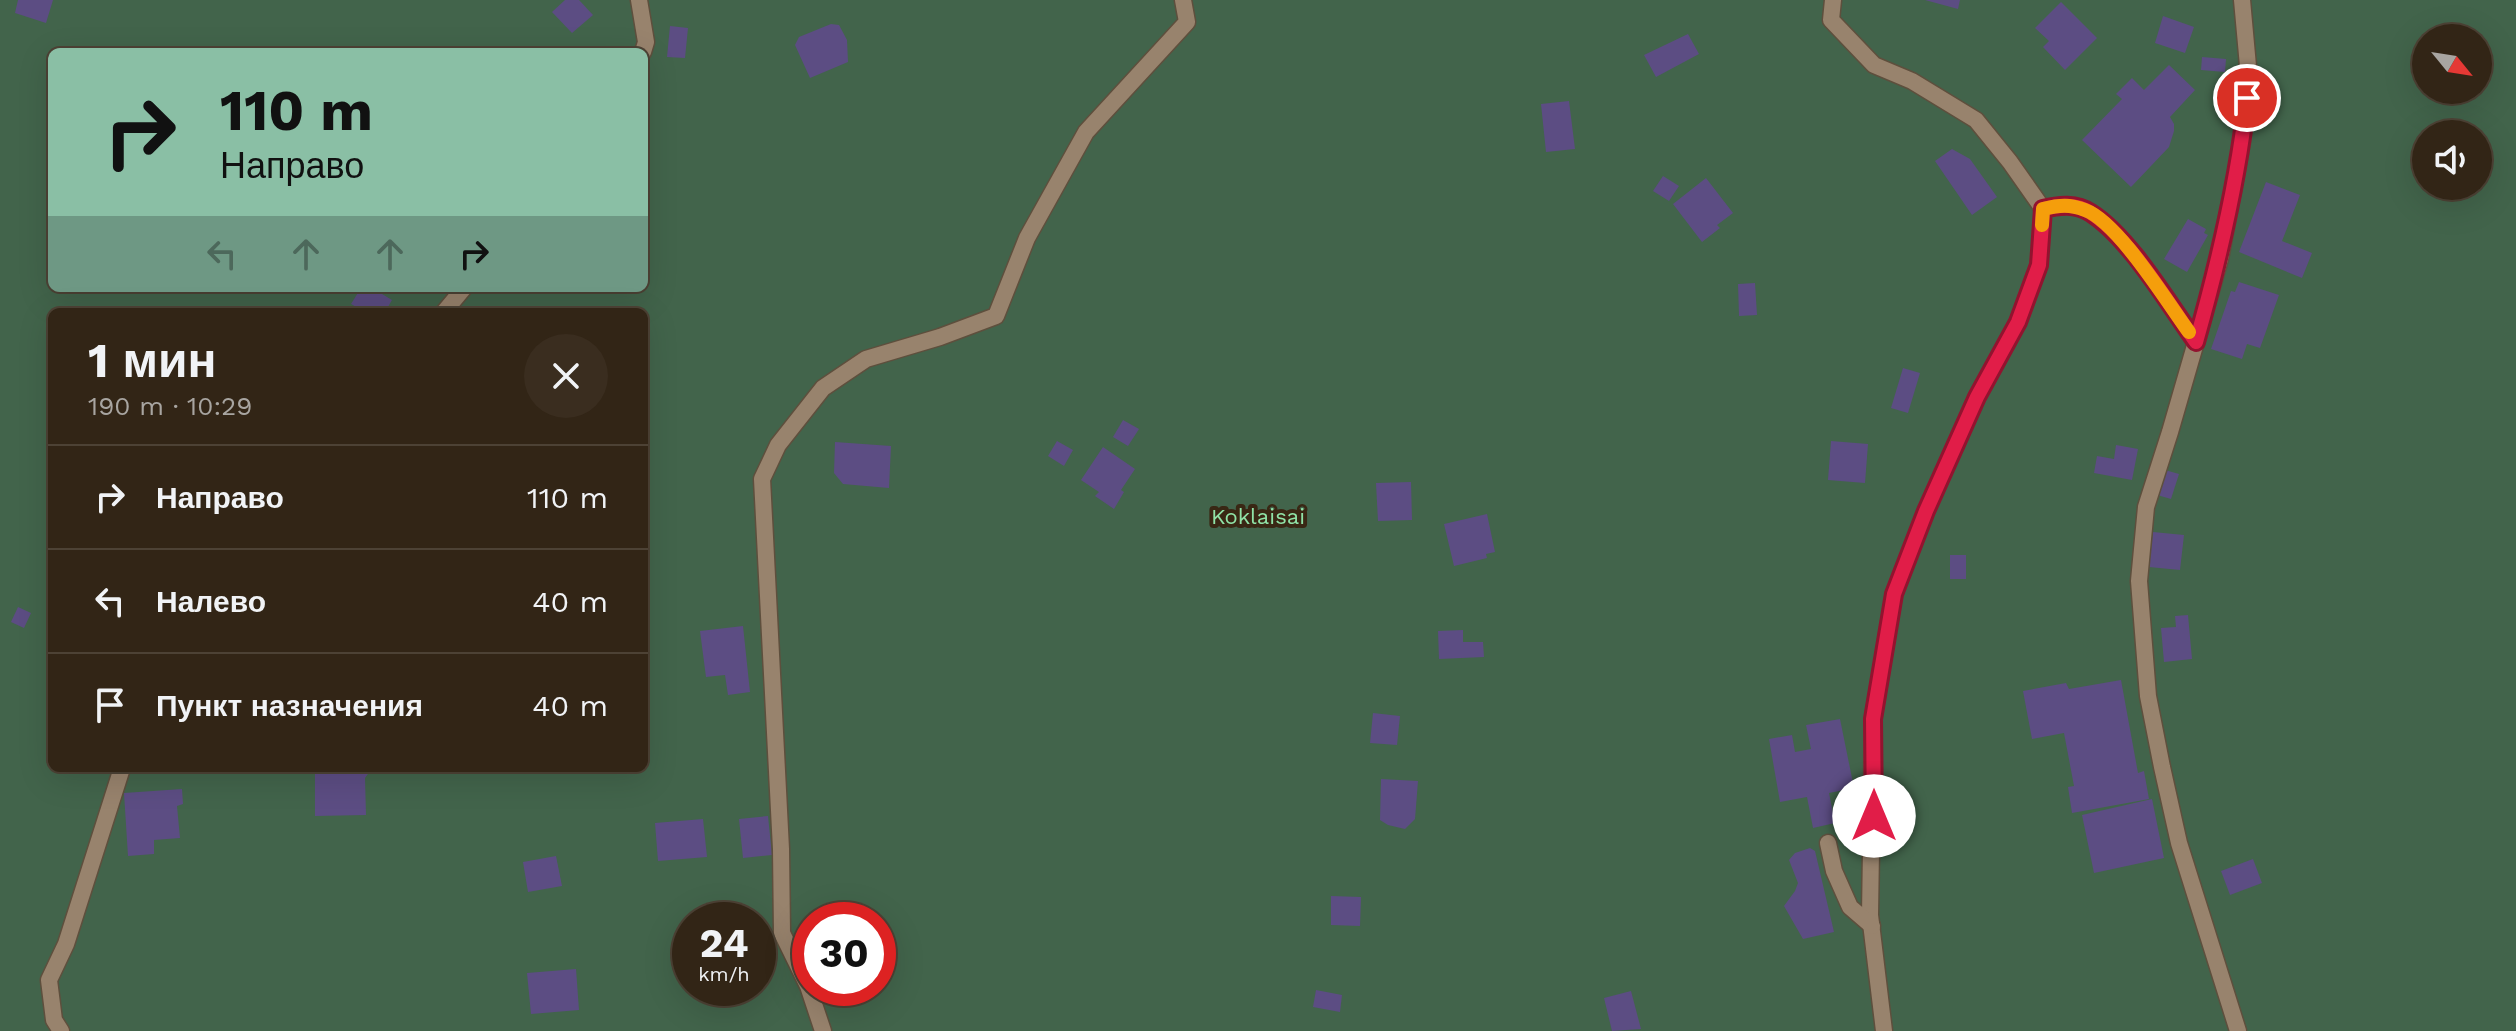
<!DOCTYPE html>
<html lang="ru">
<head>
<meta charset="utf-8">
<style>
	:root { --surface:#322516; --page:#3a2d1f; --text:#f1f3f6; --muted:#a8a5a1; --line:#4d4235 }
	body { margin:0; font-family:"Work Sans",sans-serif; background:var(--page); color:var(--text); height:100vh; display:flex; flex-direction:column; font-size:30px; white-space:nowrap }
	* { box-sizing:border-box; margin:0 }
	p { font-size:26px; color:var(--muted) }
	.icon { flex:none; width:44px; height:44px; fill:none; stroke:currentColor; stroke-width:2; stroke-linecap:round; stroke-linejoin:round }
	.map { position:relative; flex:1; overflow:hidden }
	.details { position:absolute; left:48px; top:308px; width:600px; height:464px; display:flex; flex-direction:column; background:var(--surface); border-radius:12px; box-shadow:0 8px 32px #0002,0 0 0 2px var(--line) }
	.details>* { flex:none }
	.banner { position:absolute; left:48px; top:48px; width:600px; height:244px; border-radius:12px; box-shadow:0 8px 32px #0002,0 0 0 2px var(--line); background:#8abfa5; color:#111; overflow:hidden }
	.needle { width:52px; rotate:120deg }
	.tools { position:absolute; left:2412px; top:24px; display:grid; gap:16px }
	.tools a { display:grid; place-items:center; width:80px; height:80px; border-radius:50%; background:var(--surface); box-shadow:0 8px 32px #0002,0 0 0 2px var(--line); font-size:40px }
	.speed { position:absolute; left:672px; top:902px; display:flex; gap:16px; font-size:40px; font-weight:700; text-align:center }
	.speed>* { display:grid; place-content:center; width:104px; height:104px; border-radius:50%; background:var(--surface); box-shadow:0 8px 32px #0002,0 0 0 2px var(--line); line-height:1 }
	.speed small { font-size:20px; font-weight:400 }
	.speed .limit { border:12px solid #d22; background:#fff; color:#111 }
	.pin { position:absolute; display:grid; place-items:center; width:68px; height:68px; color:#fff; margin:-34px; border:4px solid #fff; border-radius:50%; box-shadow:0 2px 8px #0007 }
	.me { position:absolute; width:88px; margin:-44px; rotate:0deg; stroke-linejoin:round; filter:drop-shadow(0 0 6px #0008) }
	.turn { display:flex; align-items:center; gap:28px; height:168px; padding:0 40px; font-size:36px }
	.turn .icon { width:104px; height:104px; stroke-width:2.5 }
	.turn b { display:block; font-size:56px; line-height:68px }
	.lanes { display:flex; align-items:center; height:76px; padding:0 40px; background:#0003; justify-content:center; gap:40px; direction:ltr }
	.lanes .off { opacity:.35 }
	.round { display:grid; place-items:center; flex:none; width:84px; height:84px; border-radius:42px; background:var(--page) }
	.headline { display:flex; align-items:center; justify-content:space-between; height:136px; padding:0 40px }
	h1 { font-size:48px; font-weight:700; line-height:60px }
	ul { padding:0; list-style:none }
	li { display:flex; align-items:center; gap:24px; height:104px; padding:0 40px; border-top:2px solid var(--line) }
	li div { flex:1 }
	li b { display:block; font-size:30px }
	li em { font-style:normal }
	.map>svg:first-child { display:block }
	.green { fill:#42644b; fill-rule:evenodd }
	.building { fill:#5c4d83 }
	.lines { fill:none; stroke-linecap:round; stroke-linejoin:round }
	.lane-casing { stroke:#5e4f3d; stroke-width:19 }
	.street-casing { stroke:#5e4f3d; stroke-width:19 }
	.lane { stroke:#98836d; stroke-width:16 }
	.street { stroke:#98836d; stroke-width:16 }
	.route-casing { stroke:#92132f; stroke-width:20 }
	.route { stroke:#e11d48; stroke-width:14 }
	.slow { stroke:#f59e0b; stroke-width:14 }
	.labels { text-anchor:middle; dominant-baseline:central; stroke-width:8; stroke-linejoin:round; paint-order:stroke }
	.park-label { font-size:22px; fill:#90e3a7; stroke:#392714 }
</style>
</head>
<body>
<div class="map">
<svg width="2516" height="1031" viewBox="0 0 2516 1031">
	<rect width="100%" height="100%" fill="#43311d"/>
	<path class="green" d="M0 0H2516V1031H0ZM2426 38H2478V90H2426ZM52 52H644V288H52ZM2426 134H2478V186H2426ZM52 312H644V768H52ZM690 920H758V988H690ZM810 920H878V988H810Z"/>
	<g class="building">
		<polygon points="18,0 53,0 46,23 15,13"/>
		<polygon points="565,0 579,0 593,15 572,33 552,12"/>
		<polygon points="1925,0 1960,0 1958,9"/>
		<polygon points="2061,2 2097,38 2065,70 2043,47 2049,41 2035,28"/>
		<polygon points="2163,16 2194,27 2185,53 2155,43"/>
		<polygon points="831,24 839,25 847,40 848,62 810,78 795,45 799,37"/>
		<polygon points="670,26 688,28 685,58 667,57"/>
		<polygon points="1688,34 1699,54 1656,77 1644,55"/>
		<polygon points="2202,57 2226,59 2225,72 2201,70"/>
		<polygon points="2169,65 2195,90 2170,117 2174,124 2174,131 2169,147 2131,187 2082,140 2122,99 2116,94 2132,78 2144,90"/>
		<polygon points="1569,101 1575,149 1546,152 1541,104"/>
		<polygon points="1952,149 1970,159 1997,197 1972,215 1935,161"/>
		<polygon points="1663,176 1679,186 1669,201 1653,191"/>
		<polygon points="1706,178 1733,213 1717,225 1720,228 1702,242 1673,204"/>
		<polygon points="2266,182 2300,195 2282,241 2312,253 2302,278 2239,252"/>
		<polygon points="2188,219 2206,229 2204,233 2208,235 2187,272 2164,259"/>
		<polygon points="2239,282 2279,295 2260,348 2247,344 2242,359 2211,349 2231,291 2235,292"/>
		<polygon points="1755,283 1757,315 1739,316 1738,284"/>
		<polygon points="361,288 372,288 392,300 385,312 359,312 360,309 351,304"/>
		<polygon points="1903,368 1920,373 1908,413 1891,408"/>
		<polygon points="1123,420 1139,429 1128,446 1113,437"/>
		<polygon points="1057,441 1073,450 1064,466 1048,456"/>
		<polygon points="1831,441 1868,444 1865,483 1828,480"/>
		<polygon points="835,442 891,446 889,488 843,484 834,473"/>
		<polygon points="2116,445 2138,449 2132,480 2094,473 2097,456 2114,459"/>
		<polygon points="1103,447 1135,469 1121,490 1124,492 1114,509 1095,496 1099,492 1081,480"/>
		<polygon points="2165,470 2179,474 2171,499 2157,495"/>
		<polygon points="1411,482 1412,520 1378,521 1376,483"/>
		<polygon points="1487,514 1495,552 1486,554 1487,558 1454,566 1444,524"/>
		<polygon points="2153,532 2184,535 2180,570 2149,567"/>
		<rect x="1950" y="555" width="16" height="24"/>
		<polygon points="18,607 31,613 24,628 11,622"/>
		<polygon points="2188,615 2192,659 2164,662 2161,628 2176,627 2175,616"/>
		<polygon points="743,626 750,692 728,695 725,675 706,677 700,631"/>
		<polygon points="1463,630 1463,642 1483,642 1484,657 1439,659 1438,631"/>
		<polygon points="2121,680 2138,773 2144,771 2149,799 2072,813 2068,787 2074,786 2064,733 2032,739 2023,691 2066,683 2069,689"/>
		<polygon points="1373,713 1400,716 1397,745 1370,743"/>
		<polygon points="1840,719 1854,788 1829,793 1835,823 1813,828 1807,797 1780,802 1769,739 1792,735 1795,752 1811,749 1806,725"/>
		<polygon points="368,768 370,771 365,778 366,815 315,816 315,770"/>
		<polygon points="1381,779 1418,781 1415,819 1405,829 1388,825 1380,820"/>
		<polygon points="182,789 183,804 177,806 180,838 154,840 154,854 128,856 124,793"/>
		<polygon points="2152,799 2164,858 2094,873 2082,815"/>
		<polygon points="768,816 772,855 743,858 739,819"/>
		<polygon points="703,819 707,857 658,861 655,823"/>
		<polygon points="1810,848 1815,851 1834,932 1803,939 1784,906 1795,891 1798,883 1789,860 1795,853"/>
		<polygon points="556,856 562,886 528,892 523,862"/>
		<polygon points="2253,859 2262,883 2230,895 2221,871"/>
		<polygon points="1331,896 1361,897 1360,926 1331,925"/>
		<polygon points="576,969 579,1010 531,1014 527,973"/>
		<polygon points="1316,990 1342,995 1340,1012 1313,1007"/>
		<polygon points="1631,991 1641,1029 1612,1031 1604,998"/>
	</g>
	<g class="lines">
		<defs>
			<polyline id="lane" points="823,1031 808,986 782,933 781,849 762,479 778,445 823,388 866,359 940,337 996,316 1027,238 1086,132 1187,22 1183,0"/>
			<g id="street">
				<polyline points="639,0 646,42 643,52"/>
				<polyline points="1833,0 1831,20 1874,65 1912,81 1976,120 2010,162 2043,209 2039,265 2018,322 1977,397 1926,511 1894,594 1873,719 1870,915 1884,1031"/>
				<path d="M2043 209C2059 205 2070 204 2085 210 2118 222 2174 311 2196 342"/>
				<polyline points="444,312 464,288"/>
				<polyline points="1828,843 1834,871 1850,907 1872,926"/>
				<polyline points="61,1031 54,1020 49,980 66,944 122,768"/>
				<polyline points="2238,1031 2179,843 2162,767 2148,696 2139,581 2146,507 2170,432 2220,259 2242,142 2249,77 2242,0"/>
			</g>
		</defs>
		<use href="#lane" class="lane-casing"/>
		<use href="#street" class="street-casing"/>
		<use href="#lane" class="lane"/>
		<use href="#street" class="street"/>
	</g>
	<g class="lines">
		<defs>
			<path id="route" d="M1874 816 1873 719 1894 594 1926 511 1977 397 2018 322 2039 265 2043 209C2059 205 2076 203 2091 213 2130 238 2168 303 2196 342 2219 261 2238 181 2247 98"/>
		</defs>
		<use href="#route" class="route-casing"/>
		<use href="#route" class="route"/>
		<path class="slow" d="M2042 225 2043 209C2059 205 2070 204 2085 210 2118 222 2167 302 2189 332"/>
	</g>
	<g class="labels">
		<g class="park-label">
			<text x="1258" y="516">Koklaisai</text>
		</g>
	</g>
</svg>
<div class="tools">
<a><svg class="needle" viewBox="-14 -14 28 28"><path d="M0-13l5 13h-10z" fill="#e53935"/><path d="M0 13l5-13h-10z" fill="#a8a5a1"/></svg></a>
<a><svg class="icon" aria-label="sound" viewBox="0 0 24 24"><path d="M4 9h4l5-4v14l-5-4H4zM17 9q2 3 0 6"/></svg></a>
</div>
<div class="speed"><div>24<small>km/h</small></div><div class="limit">30</div></div>
<div class="pin" style="left:2247px;top:98px;background:#d93025"><svg class="icon" aria-label="arrive" viewBox="0 0 24 24"><path d="M6 21V4h12l-3 4 3 4H6"/></svg></div>
<svg class="me" style="left:1874px;top:816px" viewBox="-20 -20 40 40"><circle r="19" fill="#fff"/><path d="M0-13L10 11 0 6-10 11z" fill="#e11d48"/></svg>
<div class="banner">
<div class="turn"><svg class="icon" aria-label="right" viewBox="0 0 24 24"><path d="M7 20v-9h11M14 6l5 5-5 5"/></svg><div><b>110 m</b>Направо</div></div>
<div class="lanes"><svg class="icon off" aria-label="left" viewBox="0 0 24 24"><path d="M17 20v-9H6M10 6l-5 5 5 5"/></svg><svg class="icon off" aria-label="ahead" viewBox="0 0 24 24"><path d="M12 20V5M6 11l6-6 6 6"/></svg><svg class="icon off" aria-label="ahead" viewBox="0 0 24 24"><path d="M12 20V5M6 11l6-6 6 6"/></svg><svg class="icon" aria-label="right" viewBox="0 0 24 24"><path d="M7 20v-9h11M14 6l5 5-5 5"/></svg></div>
</div>
<section class="details">
<div class="headline"><div><h1>1 мин</h1><p>190 m · 10:29</p></div><a class="round"><svg class="icon" aria-label="close" viewBox="0 0 24 24"><path d="M6 6l12 12M18 6L6 18"/></svg></a></div>
<ul>
<li><svg class="icon" aria-label="right" viewBox="0 0 24 24"><path d="M7 20v-9h11M14 6l5 5-5 5"/></svg><div><b>Направо</b></div><em>110 m</em></li>
<li><svg class="icon" aria-label="left" viewBox="0 0 24 24"><path d="M17 20v-9H6M10 6l-5 5 5 5"/></svg><div><b>Налево</b></div><em>40 m</em></li>
<li><svg class="icon" aria-label="arrive" viewBox="0 0 24 24"><path d="M6 21V4h12l-3 4 3 4H6"/></svg><div><b>Пункт назначения</b></div><em>40 m</em></li>
</ul>
</section>
</div>
</body>
</html>
